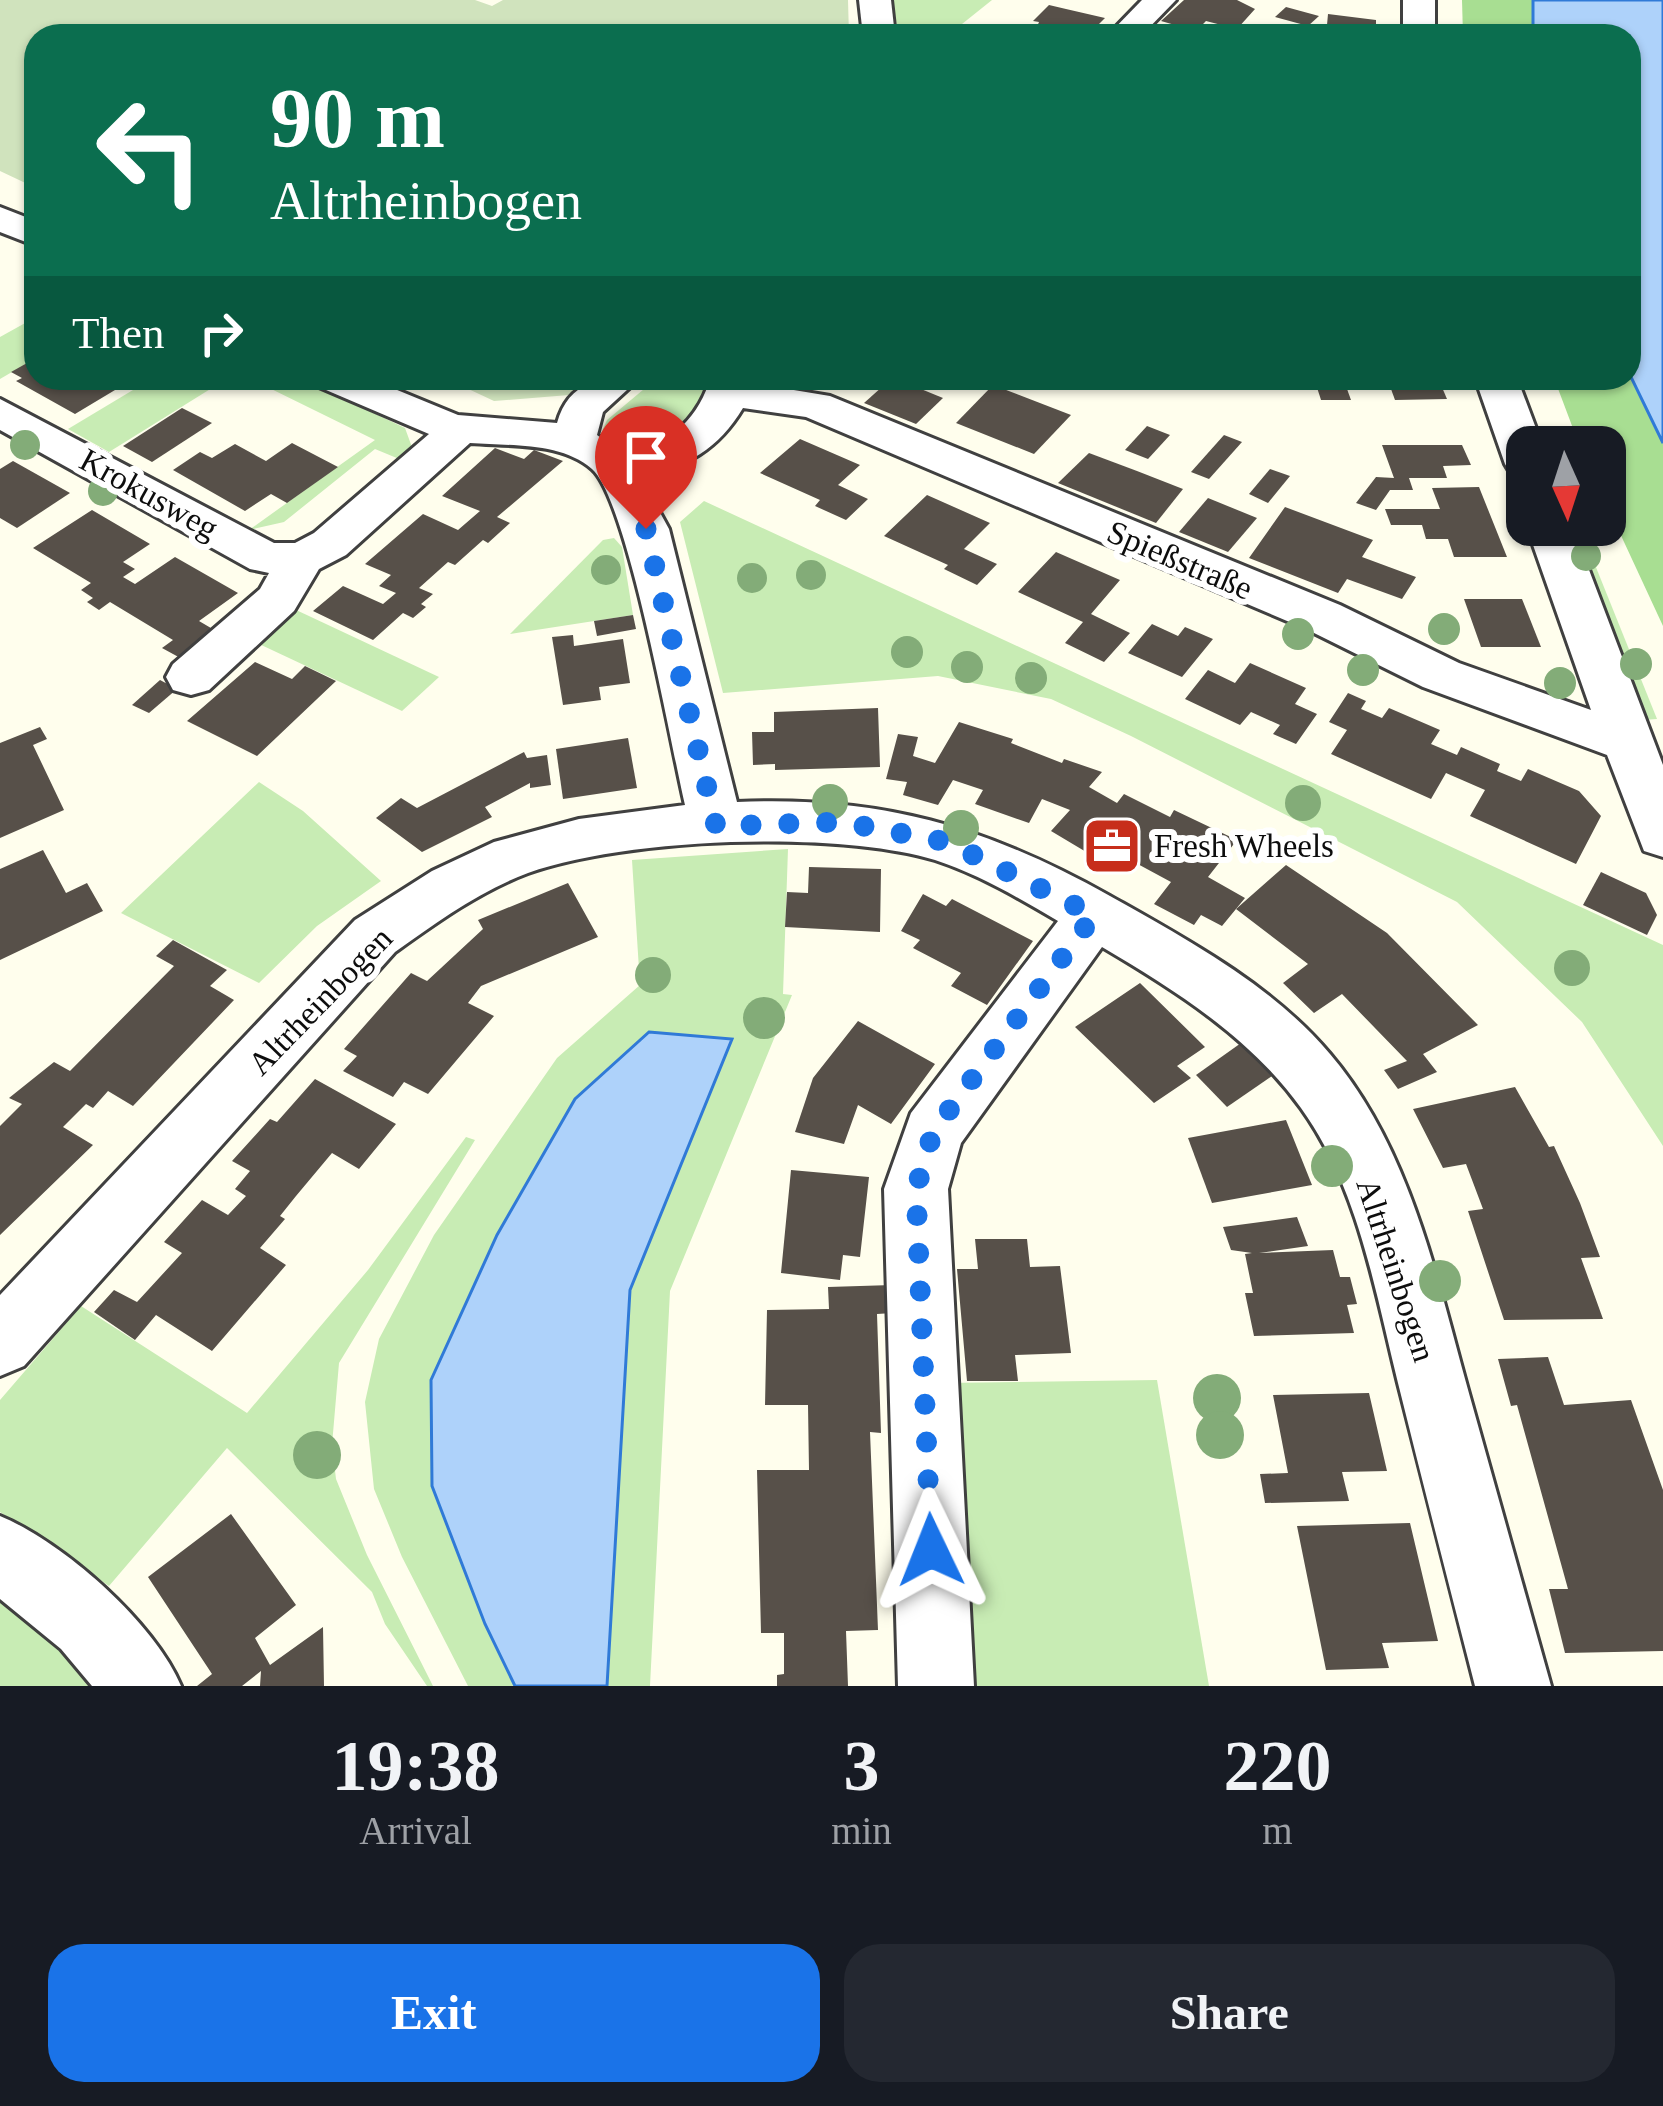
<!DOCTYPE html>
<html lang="en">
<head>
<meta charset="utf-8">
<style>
	:root { --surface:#171b24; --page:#242831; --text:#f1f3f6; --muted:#9ea1a6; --accent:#1a73e8 }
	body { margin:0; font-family:"Times New Roman",serif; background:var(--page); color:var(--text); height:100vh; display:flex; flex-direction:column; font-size:45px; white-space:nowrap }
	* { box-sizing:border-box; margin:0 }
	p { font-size:39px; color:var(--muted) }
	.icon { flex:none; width:66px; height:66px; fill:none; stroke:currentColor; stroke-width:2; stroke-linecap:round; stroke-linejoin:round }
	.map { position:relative; height:1686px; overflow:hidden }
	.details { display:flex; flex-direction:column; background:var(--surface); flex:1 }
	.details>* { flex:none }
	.hud { position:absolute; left:24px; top:24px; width:1617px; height:366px; border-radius:36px; box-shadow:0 3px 9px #0004; background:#0b6e4f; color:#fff; overflow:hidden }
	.needle { width:78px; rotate:177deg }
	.controls { position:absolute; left:1506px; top:426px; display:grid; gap:24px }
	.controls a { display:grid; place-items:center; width:120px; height:120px; border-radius:24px; background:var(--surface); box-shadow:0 3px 9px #0004; font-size:60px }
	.pin { position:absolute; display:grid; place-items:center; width:102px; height:102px; color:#fff; margin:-123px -51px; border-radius:50% 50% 50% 0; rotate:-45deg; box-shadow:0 0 12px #0007 }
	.pin .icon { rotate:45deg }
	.me { position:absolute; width:132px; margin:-66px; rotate:358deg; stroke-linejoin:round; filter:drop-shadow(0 0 9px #0008) }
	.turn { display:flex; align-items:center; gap:42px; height:252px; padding:0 48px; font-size:54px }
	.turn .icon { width:156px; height:156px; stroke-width:2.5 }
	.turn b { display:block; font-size:84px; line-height:102px }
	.then { display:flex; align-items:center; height:114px; padding:0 48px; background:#0003; gap:24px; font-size:45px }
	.eta { display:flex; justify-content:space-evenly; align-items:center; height:204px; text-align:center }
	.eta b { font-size:72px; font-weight:700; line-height:84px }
	.action { display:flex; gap:24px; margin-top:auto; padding:24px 48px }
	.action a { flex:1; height:138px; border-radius:36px; background:var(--accent); color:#fff; font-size:48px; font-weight:700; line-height:138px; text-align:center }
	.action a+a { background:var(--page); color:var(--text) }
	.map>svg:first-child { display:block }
	.green { fill:#c8ecb4 }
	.forest { fill:#a8de92 }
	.cemetery { fill:#d0e3bd }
	.water { fill:#aed2fa; stroke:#307ad7; stroke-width:3 }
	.building { fill:#575049 }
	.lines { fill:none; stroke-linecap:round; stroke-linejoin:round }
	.minor-casing { stroke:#404040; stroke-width:6 }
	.minor { fill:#fff; fill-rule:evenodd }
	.tree { fill:#83ac78 }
	.route { stroke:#1a73e8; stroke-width:21; stroke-dasharray:0 37.8 }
	.labels { text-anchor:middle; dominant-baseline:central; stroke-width:12; stroke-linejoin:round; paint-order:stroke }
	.street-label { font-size:33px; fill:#0d0d0d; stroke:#fff }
	.poi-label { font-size:33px; fill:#0d0d0d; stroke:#fff; text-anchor:start }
</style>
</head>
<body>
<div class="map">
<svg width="1663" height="1686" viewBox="0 0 1663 1686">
	<rect width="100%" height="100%" fill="#fffeed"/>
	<g class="green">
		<polygon points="892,0 992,0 947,36 900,36 907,28 897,26"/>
		<polygon points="36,317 36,358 0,379 0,337"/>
		<polygon points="153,378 228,378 109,452 68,429"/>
		<polygon points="249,378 300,378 405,428 413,450 404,461 375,449 284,522 249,530 375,440"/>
		<polygon points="699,378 707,394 662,445 629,449 606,437 603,429 607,420 656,379"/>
		<polygon points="704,501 1663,945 1663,1146 1582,1022 1457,902 1131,736 1051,699 938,676 723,693 680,522"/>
		<polygon points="1566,525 1579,525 1657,719 1643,720"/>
		<polygon points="614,538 622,547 633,615 510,634 603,540"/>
		<polygon points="294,609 439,677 402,711 257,643"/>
		<polygon points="259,782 303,811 381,881 317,926 259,983 121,913"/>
		<polygon points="788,849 783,994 792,995 670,1291 650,1686 468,1686 402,1557 374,1489 365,1402 379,1339 434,1235 557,1058 640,985 632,860"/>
		<polygon points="466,1137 475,1140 339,1363 332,1445 336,1479 367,1555 433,1686 427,1686 385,1624 372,1592 227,1448 109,1586 0,1512 0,1400 81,1306 247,1413 368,1270"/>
		<polygon points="1157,1380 1209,1686 961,1686 945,1383"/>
		<polygon points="0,1578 111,1686 0,1686"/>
	</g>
	<g class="forest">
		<polygon points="1462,0 1533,0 1533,36 1463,36"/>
		<polygon points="1629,373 1663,443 1663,626 1605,501 1605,447 1580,447 1554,378 1629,378"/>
	</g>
	<g class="cemetery">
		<polygon points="0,0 475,0 492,6 503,0 848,0 849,36 36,36 36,188 0,171"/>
		<polygon points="445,378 591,378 569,395 494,401"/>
	</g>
	<g class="water">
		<polygon points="1533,0 1663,0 1663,443 1629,373 1629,36 1533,36"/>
		<polygon points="649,1032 732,1039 630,1290 607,1686 515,1686 485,1624 432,1486 431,1380 497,1235 575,1099"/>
	</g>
	<g class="building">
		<polygon points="1184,0 1237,0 1255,9 1237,29 1206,21 1196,31 1161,21"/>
		<polygon points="1049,5 1066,9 1105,18 1089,34 1033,36 1039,22 1033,21"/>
		<polygon points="1286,7 1319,16 1308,26 1275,17"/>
		<polygon points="1328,14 1376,20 1376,25 1383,26 1383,36 1326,36"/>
		<polygon points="36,358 36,378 114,378 125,384 75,414 16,381 22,378 11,372"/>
		<polygon points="892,378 894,378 943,398 916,424 864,403"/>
		<polygon points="1314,378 1343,378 1351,400 1321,400"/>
		<polygon points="1387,378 1438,378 1447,399 1395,400"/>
		<polygon points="993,385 1071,415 1034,454 956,423"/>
		<polygon points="182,408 212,423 152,462 123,446"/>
		<polygon points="1147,426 1170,435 1148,459 1125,450"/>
		<polygon points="1224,435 1242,442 1209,479 1191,472"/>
		<polygon points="800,439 860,465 838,485 868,499 846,520 815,506 820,500 760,473"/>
		<polygon points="292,443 338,467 287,503 271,494 245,511 173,470 200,452 212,458 235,444 266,461"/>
		<polygon points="1382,445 1462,445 1471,465 1443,466 1447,478 1409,478 1413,490 1390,490 1376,510 1356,503 1376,477 1394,478"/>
		<polygon points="495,448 524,459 534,450 563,461 497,517 510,523 488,543 483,540 455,565 448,562 419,588 433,594 421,604 426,607 413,618 403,613 373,640 313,611 343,586 383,604 396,593 379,586 391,575 365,564 423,514 458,530 480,511 442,496"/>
		<polygon points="1089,453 1137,471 1183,489 1156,523 1058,483"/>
		<polygon points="13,461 70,493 17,528 0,518 0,469"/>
		<polygon points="1270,469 1290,476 1268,503 1249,494"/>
		<polygon points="1479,487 1507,557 1454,557 1448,539 1426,539 1422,525 1391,525 1385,509 1440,509 1432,488"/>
		<polygon points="927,495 990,523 964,549 997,564 977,585 944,569 948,565 884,536"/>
		<polygon points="1208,498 1257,518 1228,552 1179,532"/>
		<polygon points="1285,507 1373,540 1362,557 1416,577 1402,599 1347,579 1338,593 1249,558"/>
		<polygon points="92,510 150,544 123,562 135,569 123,577 135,584 175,557 238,593 199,621 216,631 184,660 162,648 173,640 110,602 99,610 87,602 93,598 81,590 91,583 33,548"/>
		<polygon points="1056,552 1120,580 1091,614 1130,633 1104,662 1065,643 1083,622 1018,592"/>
		<polygon points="1464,599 1522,599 1541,647 1481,647"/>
		<polygon points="633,615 636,629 597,636 594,621"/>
		<polygon points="1152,624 1178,636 1185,627 1213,639 1182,677 1128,653"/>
		<polygon points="573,635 574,646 623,639 630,683 599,687 601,700 563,705 552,637"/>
		<polygon points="255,662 292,679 305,666 336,681 257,756 187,721"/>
		<polygon points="1250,663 1306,688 1295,704 1317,714 1296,744 1273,734 1280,725 1251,712 1240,725 1185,699 1208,670 1235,683"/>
		<polygon points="160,680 177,689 149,713 132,705"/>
		<polygon points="1348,693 1366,701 1361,709 1382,718 1389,708 1440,730 1431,744 1457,755 1461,747 1500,764 1497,771 1521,781 1528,769 1579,791 1601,816 1576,864 1470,816 1485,790 1446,773 1431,799 1331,754 1347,730 1329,722"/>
		<polygon points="878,708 880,767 775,770 775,764 753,765 752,732 774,732 774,712"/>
		<polygon points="959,722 1013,739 1011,743 1062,763 1064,759 1102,772 1089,787 1117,803 1124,794 1170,817 1174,810 1237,840 1208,877 1245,898 1222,926 1201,915 1194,925 1154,904 1171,882 1134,862 1123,874 1051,831 1070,810 1042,799 1029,823 975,804 983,790 953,780 938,805 903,795 907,782 886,779 898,734 918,737 913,756 935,763"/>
		<polygon points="40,727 47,739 33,745 64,810 0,838 0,743"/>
		<polygon points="628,738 637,788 563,799 556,749"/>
		<polygon points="524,752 527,758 547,755 551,785 530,788 530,783 485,807 492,817 422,852 376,818 401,798 417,808"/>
		<polygon points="43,850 66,893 87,883 103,911 0,960 0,869"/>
		<polygon points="1286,865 1387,933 1478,1025 1423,1054 1437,1072 1398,1089 1384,1070 1407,1061 1342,994 1314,1013 1283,983 1308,964 1236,909"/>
		<polygon points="809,867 881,869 880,932 785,927 787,892 808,893"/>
		<polygon points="1601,872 1646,893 1657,915 1647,935 1583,905"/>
		<polygon points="568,883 598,937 481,986 468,1003 494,1016 428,1094 404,1082 393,1097 343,1071 357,1056 344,1049 411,973 427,981 483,929 478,920"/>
		<polygon points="923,894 946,906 952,899 1033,941 987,1005 951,986 961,973 913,948 920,940 901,931"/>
		<polygon points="173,940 227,970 210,986 234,1000 133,1106 108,1091 93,1108 86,1104 63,1127 93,1145 0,1235 0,1126 22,1104 9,1098 54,1062 70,1071 174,966 156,956"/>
		<polygon points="1140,983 1205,1047 1177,1066 1191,1078 1154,1103 1075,1027"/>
		<polygon points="858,1021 935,1064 891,1124 858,1105 844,1144 795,1132 813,1078"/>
		<polygon points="1241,1043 1272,1076 1227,1107 1196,1075"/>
		<polygon points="315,1079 396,1124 359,1169 332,1153 296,1196 280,1216 285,1219 260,1248 286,1265 212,1351 156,1315 135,1340 94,1312 114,1290 137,1302 182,1253 164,1242 202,1200 228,1215 246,1196 235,1189 250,1171 232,1161 270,1119 277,1122"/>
		<polygon points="1515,1087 1549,1147 1554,1146 1580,1203 1600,1257 1581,1258 1603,1319 1504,1320 1468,1211 1483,1209 1466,1164 1443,1168 1413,1109"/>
		<polygon points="1286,1120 1312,1185 1212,1203 1188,1138"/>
		<polygon points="791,1170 869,1177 860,1257 843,1255 840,1280 781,1273"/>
		<polygon points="1297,1217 1308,1246 1259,1253 1333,1250 1340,1277 1350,1277 1357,1304 1347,1305 1354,1333 1254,1336 1245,1293 1253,1293 1245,1254 1252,1253 1231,1250 1223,1227"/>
		<polygon points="975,1239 1027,1239 1030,1267 1060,1266 1071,1353 1015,1355 1018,1381 967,1381 957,1269 978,1269"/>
		<polygon points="892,1285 893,1313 877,1314 881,1433 870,1432 878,1630 846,1631 848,1686 777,1686 777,1675 784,1674 784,1633 761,1633 757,1470 809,1470 808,1405 765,1405 767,1310 829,1309 828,1287"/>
		<polygon points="1548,1357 1564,1405 1631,1400 1663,1490 1663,1651 1565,1653 1549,1589 1568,1589 1517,1405 1511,1406 1498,1359"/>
		<polygon points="1369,1393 1387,1471 1342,1472 1349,1501 1265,1503 1260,1474 1288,1473 1273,1395"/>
		<polygon points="231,1514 296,1605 255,1638 270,1665 323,1627 324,1686 260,1686 261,1671 242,1686 197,1686 212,1674 148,1577"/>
		<polygon points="1410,1523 1438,1641 1382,1643 1389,1668 1326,1670 1297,1526"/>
	</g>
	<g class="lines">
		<defs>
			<g id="minor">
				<polygon points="859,0 891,0 895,36 863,36"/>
				<polygon points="1142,0 1176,0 1141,36 1107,36"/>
				<rect x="1403" y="0" width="32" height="36"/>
				<polygon points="0,207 36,221 36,246 0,232"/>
				<path d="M313 378H368L458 415 557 423C569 380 601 378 640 378L603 412 597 435C643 473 699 425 710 378H752L751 383 830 396 1340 605 1459 663 1591 710 1526 525H1572L1663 765V857L1644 851 1607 755 1423 687 1306 629 806 417 743 408C719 448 687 468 640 476L669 529 737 802C881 796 985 826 1110 896 1188 940 1272 985 1330 1054 1411 1149 1437 1280 1470 1397 1497 1493 1524 1590 1551 1686H1475C1449 1585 1423 1484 1398 1383 1375 1290 1358 1187 1301 1108 1251 1038 1175 990 1102 947L961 1143 948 1189 974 1686H898L884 1189 911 1113 1058 921C1019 898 978 874 935 860 836 830 625 838 528 873 480 891 437 922 395 952L24 1366 0 1376V1295L355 920 432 871 494 842 579 819 685 805C671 746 628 500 592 469 561 442 510 446 470 443L346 555 319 569 294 611 209 690 191 695 173 690 166 677 173 664 260 589 269 573 250 569 0 430V399L274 543H295L314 533 429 434 319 387Z"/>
				<polygon points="1475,378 1517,378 1543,447 1527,447 1527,478 1511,474 1505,464"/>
				<path d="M0 1516C63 1542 155 1623 181 1686H92L61 1649 0 1599Z"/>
			</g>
		</defs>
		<use href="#minor" class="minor-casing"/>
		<use href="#minor" class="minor"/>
	</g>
	<g class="tree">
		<circle cx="641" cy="427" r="15"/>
		<circle cx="25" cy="445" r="15"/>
		<circle cx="103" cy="491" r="15"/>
		<circle cx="1586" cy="556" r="15"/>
		<circle cx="606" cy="570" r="15"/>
		<circle cx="811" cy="575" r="15"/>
		<circle cx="752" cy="578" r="15"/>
		<circle cx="1444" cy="629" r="16"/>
		<circle cx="1298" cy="634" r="16"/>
		<circle cx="907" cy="652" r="16"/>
		<circle cx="1636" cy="664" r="16"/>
		<circle cx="967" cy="667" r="16"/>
		<circle cx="1363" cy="670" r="16"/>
		<circle cx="1031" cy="678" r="16"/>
		<circle cx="1560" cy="683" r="16"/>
		<circle cx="830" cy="802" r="18"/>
		<circle cx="1303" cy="803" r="18"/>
		<circle cx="961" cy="828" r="18"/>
		<circle cx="1572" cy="968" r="18"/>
		<circle cx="653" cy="975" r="18"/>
		<circle cx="764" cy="1018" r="21"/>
		<circle cx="1332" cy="1166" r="21"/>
		<circle cx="1440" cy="1281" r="21"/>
		<circle cx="1217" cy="1398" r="24"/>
		<circle cx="1220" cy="1435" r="24"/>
		<circle cx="317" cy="1455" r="24"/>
	</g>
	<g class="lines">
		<polyline class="route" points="646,529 716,826 842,822 947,842 1094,915 933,1132 916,1189 931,1550"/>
	</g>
	<defs>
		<symbol id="office-square" viewBox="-11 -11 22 22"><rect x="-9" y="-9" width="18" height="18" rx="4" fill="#c72e1b" stroke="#fff"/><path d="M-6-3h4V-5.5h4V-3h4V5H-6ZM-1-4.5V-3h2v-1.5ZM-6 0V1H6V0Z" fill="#fff"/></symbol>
	</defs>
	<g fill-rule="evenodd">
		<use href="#office-square" x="1079" y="813" width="66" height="66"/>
	</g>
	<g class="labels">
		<g class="street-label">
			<text transform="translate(149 494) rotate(29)">Krokusweg</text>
			<text transform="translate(1180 560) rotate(23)">Spießstraße</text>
			<text transform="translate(320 1001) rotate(-46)">Altrheinbogen</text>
			<text transform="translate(1396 1270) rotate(72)">Altrheinbogen</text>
		</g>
		<g class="poi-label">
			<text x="1154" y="846">Fresh Wheels</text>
		</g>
	</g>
</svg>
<div class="controls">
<a><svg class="needle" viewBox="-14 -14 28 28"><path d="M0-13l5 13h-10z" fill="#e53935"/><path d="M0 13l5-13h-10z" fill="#9ea1a6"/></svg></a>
</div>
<div class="pin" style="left:646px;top:529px;background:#d93025"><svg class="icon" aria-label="arrive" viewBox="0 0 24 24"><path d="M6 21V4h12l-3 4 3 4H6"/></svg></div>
<svg class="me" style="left:931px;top:1550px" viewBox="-20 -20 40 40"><path d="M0-17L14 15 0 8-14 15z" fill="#1a73e8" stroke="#fff" stroke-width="4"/></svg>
<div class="hud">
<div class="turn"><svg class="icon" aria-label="left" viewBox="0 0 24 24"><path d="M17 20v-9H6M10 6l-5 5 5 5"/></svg><div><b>90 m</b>Altrheinbogen</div></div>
<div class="then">Then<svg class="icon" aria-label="right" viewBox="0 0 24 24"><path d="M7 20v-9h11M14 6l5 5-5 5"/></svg></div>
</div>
</div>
<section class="details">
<div class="eta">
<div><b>19:38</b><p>Arrival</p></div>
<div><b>3</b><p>min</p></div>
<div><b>220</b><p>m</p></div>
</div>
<div class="action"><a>Exit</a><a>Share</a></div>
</section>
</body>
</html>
